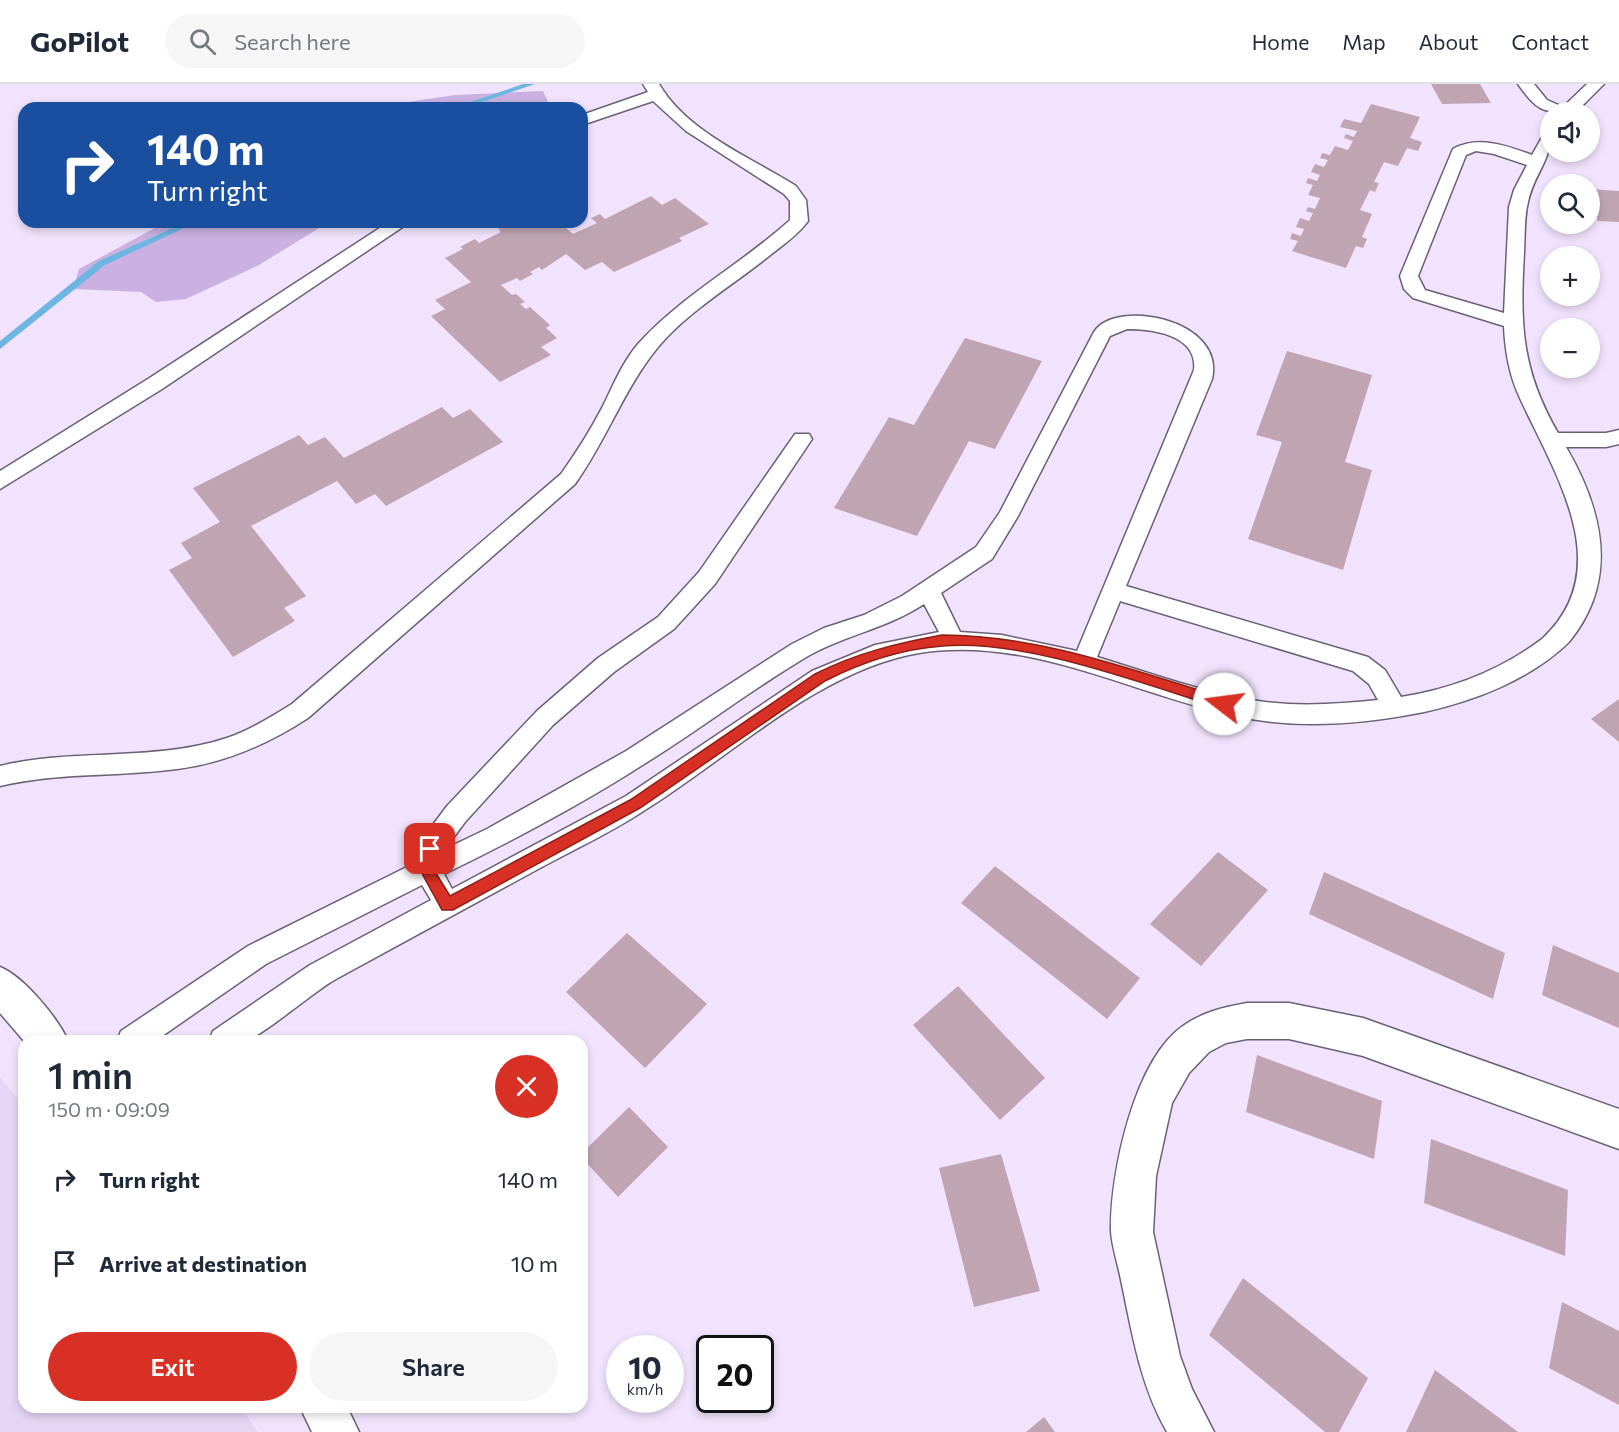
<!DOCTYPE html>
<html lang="en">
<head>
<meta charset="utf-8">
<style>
	:root { --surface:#fff; --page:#f6f6f7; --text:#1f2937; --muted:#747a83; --line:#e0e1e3; --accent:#d93025 }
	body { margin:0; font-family:Commissioner,sans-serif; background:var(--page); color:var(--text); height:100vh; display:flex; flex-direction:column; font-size:22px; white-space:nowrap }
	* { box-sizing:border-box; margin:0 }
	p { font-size:20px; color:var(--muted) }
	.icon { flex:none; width:33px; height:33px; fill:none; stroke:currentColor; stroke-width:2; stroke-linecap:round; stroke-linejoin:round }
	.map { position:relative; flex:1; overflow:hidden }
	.sheet { position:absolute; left:18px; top:951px; width:570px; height:378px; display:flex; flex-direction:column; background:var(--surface); border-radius:18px; box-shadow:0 3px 9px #0003 }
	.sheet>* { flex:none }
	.guide { position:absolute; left:18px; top:18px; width:570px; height:126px; border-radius:18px; box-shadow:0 3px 9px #0003; background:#1a4fa0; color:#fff; overflow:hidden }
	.buttons { position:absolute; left:1540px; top:18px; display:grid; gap:12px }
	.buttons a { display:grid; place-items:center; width:60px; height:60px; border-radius:50%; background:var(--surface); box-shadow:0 3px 9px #0003; font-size:30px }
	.speed { position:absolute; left:606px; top:1251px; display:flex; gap:12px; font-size:30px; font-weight:700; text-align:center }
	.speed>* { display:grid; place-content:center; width:78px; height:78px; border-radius:50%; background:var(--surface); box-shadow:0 3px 9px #0003; line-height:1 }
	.speed small { font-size:15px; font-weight:400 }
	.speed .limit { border:3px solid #111; border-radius:9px; background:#fff; color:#111 }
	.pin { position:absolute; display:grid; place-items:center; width:51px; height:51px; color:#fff; margin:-26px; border-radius:12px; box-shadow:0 3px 9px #0006 }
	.me { position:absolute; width:66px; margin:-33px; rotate:285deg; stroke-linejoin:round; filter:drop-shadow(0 0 4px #0008) }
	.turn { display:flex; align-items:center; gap:21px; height:126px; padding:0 30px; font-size:27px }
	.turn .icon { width:78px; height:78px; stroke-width:2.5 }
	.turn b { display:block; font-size:42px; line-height:51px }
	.round { display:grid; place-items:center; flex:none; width:63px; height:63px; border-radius:32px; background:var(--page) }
	.summary { display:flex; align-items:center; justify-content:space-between; height:102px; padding:0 30px }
	h1 { font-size:36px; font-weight:600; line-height:45px }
	.button { display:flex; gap:12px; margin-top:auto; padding:12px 30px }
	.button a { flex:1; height:69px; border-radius:36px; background:var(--accent); color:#fff; font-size:24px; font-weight:600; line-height:69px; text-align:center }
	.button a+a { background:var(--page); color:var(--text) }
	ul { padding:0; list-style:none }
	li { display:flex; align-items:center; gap:18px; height:84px; padding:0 30px }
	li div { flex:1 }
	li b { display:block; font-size:22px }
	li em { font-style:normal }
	header { display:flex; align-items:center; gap:36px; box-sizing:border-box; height:84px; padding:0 30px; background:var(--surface); border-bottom:2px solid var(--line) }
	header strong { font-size:28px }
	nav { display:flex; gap:33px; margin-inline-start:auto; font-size:21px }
	.search { width:420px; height:54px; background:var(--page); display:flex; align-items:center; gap:15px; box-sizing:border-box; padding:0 21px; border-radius:33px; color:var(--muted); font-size:22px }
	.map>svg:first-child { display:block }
	.built { fill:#e6d6f6 }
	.green { fill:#cab1e2 }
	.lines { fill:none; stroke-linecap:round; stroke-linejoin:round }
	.stream { fill:#6db6e2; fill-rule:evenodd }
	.building { fill:#c0a4b2 }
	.service-casing { stroke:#6b6076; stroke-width:3 }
	.minor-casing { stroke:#6b6076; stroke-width:3 }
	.tertiary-casing { stroke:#6b6076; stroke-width:3 }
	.service { fill:#fff; fill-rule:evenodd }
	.minor { fill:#fff; fill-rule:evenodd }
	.tertiary { fill:#fff; fill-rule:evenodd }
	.route { fill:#d93025; stroke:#8d1f18; stroke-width:1.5 }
</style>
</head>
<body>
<header>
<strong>GoPilot</strong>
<div class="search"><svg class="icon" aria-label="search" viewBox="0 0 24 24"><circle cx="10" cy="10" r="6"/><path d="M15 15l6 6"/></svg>Search here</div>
<nav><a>Home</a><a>Map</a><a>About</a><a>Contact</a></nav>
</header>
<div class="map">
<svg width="1619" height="1348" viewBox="0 0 1619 1348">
	<rect width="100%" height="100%" fill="#f1e3fd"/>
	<polygon class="built" points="0,993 24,1022 24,1323 241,1323 258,1348 0,1348"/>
	<g class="green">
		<polygon points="543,7 548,18 541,24 368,24 455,11"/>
		<polygon points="166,138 329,138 259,181 186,215 156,218 141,208 73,205 79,185"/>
	</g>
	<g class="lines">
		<g class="stream">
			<polygon points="523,0 535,0 465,24 453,24"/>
			<polygon points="186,138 197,138 105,181 0,265 0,257 99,177"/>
		</g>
	</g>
	<g class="building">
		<polygon points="1431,0 1480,0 1491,19 1442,20"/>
		<polygon points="1371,20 1420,33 1410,54 1422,58 1418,67 1407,64 1398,82 1384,78 1374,98 1379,99 1375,108 1370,106 1360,126 1372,130 1362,153 1367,155 1363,164 1356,162 1346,184 1292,167 1298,157 1290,155 1292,149 1301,152 1304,145 1296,143 1300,134 1309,137 1313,129 1306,127 1308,123 1315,125 1320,114 1308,111 1313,101 1306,99 1308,94 1317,97 1320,91 1311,88 1315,80 1324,83 1328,76 1320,74 1322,69 1330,71 1335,62 1348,66 1353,57 1344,54 1346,50 1354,53 1357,47 1340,43 1344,35 1361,39"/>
		<polygon points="1590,105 1619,107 1619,138 1598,137 1590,115"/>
		<polygon points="651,112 662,121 675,114 709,140 679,154 682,157 614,188 602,178 585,186 566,170 542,186 539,183 530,188 533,190 520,197 517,194 501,201 512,211 516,210 525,218 520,220 526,225 530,223 550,241 546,244 557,254 541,263 551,271 500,298 431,232 445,225 435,216 471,198 445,174 463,165 460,163 475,155 479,159 501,148 498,145 511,139 514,142 522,138 536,138 540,141 559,138 573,150 597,139 591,134 600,130 605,135"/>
		<polygon points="965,254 1042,277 995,365 969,357 917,452 834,424 889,333 914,341"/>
		<polygon points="1287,267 1372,291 1345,378 1372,386 1343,486 1248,455 1282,358 1256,351"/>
		<polygon points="442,323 453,334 470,325 503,358 386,422 375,410 356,420 337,397 251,442 306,512 284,524 295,537 233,573 169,486 192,474 181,459 220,438 193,404 299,351 308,361 325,353 344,374"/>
		<polygon points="1619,615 1619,658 1591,635"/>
		<polygon points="1218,768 1268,806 1201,882 1150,840"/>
		<polygon points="995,782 1140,894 1107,935 961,819"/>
		<polygon points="1324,788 1505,869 1493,915 1309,830"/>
		<polygon points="627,849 707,920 645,984 566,908"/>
		<polygon points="1553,861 1619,889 1619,944 1542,911"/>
		<polygon points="958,902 1045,994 1000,1036 913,941"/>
		<polygon points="1257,971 1382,1017 1374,1075 1246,1028"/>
		<polygon points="629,1023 668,1063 618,1113 582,1074 582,1069"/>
		<polygon points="1431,1055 1568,1106 1565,1172 1424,1119"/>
		<polygon points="1001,1070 1040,1207 974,1223 939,1084"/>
		<polygon points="1243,1194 1368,1294 1339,1348 1325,1348 1209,1251"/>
		<polygon points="1562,1218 1619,1247 1619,1321 1549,1284"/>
		<polygon points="1435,1286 1518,1348 1406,1348"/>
		<polygon points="1044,1333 1055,1348 1026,1348"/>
	</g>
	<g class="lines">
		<defs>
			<g id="service">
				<path d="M643 0H659C687 48 750 73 796 102L806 116 808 137C799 149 786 159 774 168 739 197 699 220 667 253 627 295 609 353 575 400L308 634C268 660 225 679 177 685 118 693 59 688 0 702V682C74 664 154 678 227 654 250 646 271 633 292 620L561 390C576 369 590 347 602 324 613 302 622 279 638 260 682 211 742 180 790 136V117L784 110 686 47 653 17 582 41V31L648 8Z"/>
				<path d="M1518 0H1534L1547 16 1563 23 1587 0H1604L1576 28C1542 28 1539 29 1518 0Z"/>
				<path d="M1551 46C1551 79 1534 89 1528 118 1524 134 1525 152 1524 169 1520 240 1521 285 1558 349H1606L1619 346V360L1606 363H1566C1604 428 1619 497 1569 558 1531 595 1475 617 1424 628 1363 640 1298 646 1236 632 1132 610 1028 551 919 569 819 586 730 673 645 726 612 748 575 765 540 784 472 821 404 858 336 895 314 907 262 953 244 957 233 959 220 957 209 957L213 947 310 881 431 816 422 801 266 880 155 957H117L121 947 248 862 415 779 421 757 447 722 537 627 598 574 658 533 699 488 795 350H809L812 355 715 500 674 545 614 588 553 641 465 738 445 765 487 745 626 667 792 560 824 544 864 531 902 512 976 463 1000 428 1094 248C1115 214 1226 235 1212 295L1126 502 1368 573 1385 586 1401 613C1452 605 1501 586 1542 555 1619 484 1554 389 1519 312 1509 290 1505 266 1504 242L1413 214 1404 205 1400 192 1453 65C1479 51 1507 62 1532 71L1545 48ZM1476 67 1494 70 1527 81 1514 106 1509 123 1504 229 1425 206 1418 192 1466 71ZM1127 245C1153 245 1198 251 1194 286L1077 567 1002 551 960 548 941 509 992 475 1018 432 1110 252ZM1120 517 1353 587 1369 600 1378 616C1338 620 1298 623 1258 617 1203 609 1150 589 1097 573ZM924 520 939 548 875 561 812 587 626 712 452 805 444 790C512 757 580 721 644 680 699 646 752 605 808 572 845 551 888 544 924 520Z"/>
				<polygon points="389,138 410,138 162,305 0,405 0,387 148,295"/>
			</g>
			<path id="minor" d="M1247 919H1289L1363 934 1619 1025V1065L1363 972 1289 955H1247L1226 959 1209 968 1189 989 1172 1019 1156 1092 1153 1148 1180 1272 1192 1305 1214 1348H1167C1140 1301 1132 1248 1121 1196 1118 1180 1112 1163 1111 1147 1110 1090 1134 976 1183 942 1202 928 1225 923 1247 919Z"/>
			<g id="tertiary">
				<path d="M0 883C23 892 58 934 68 957H24L0 929Z"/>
				<polygon points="300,1323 347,1323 359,1348 312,1348"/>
			</g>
		</defs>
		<use href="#service" class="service-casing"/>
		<use href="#minor" class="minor-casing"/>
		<use href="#tertiary" class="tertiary-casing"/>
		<use href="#service" class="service"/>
		<use href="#minor" class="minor"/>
		<use href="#tertiary" class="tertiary"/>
	</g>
	<path class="route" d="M942 551C1039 551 1132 586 1224 614L1230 620 1224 625C1143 600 1026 555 943 562 902 565 860 579 825 597L640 724 453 826H442L420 786 425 760H435L437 765 434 786 450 812 630 716 815 590C856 569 898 559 942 551Z"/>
</svg>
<div class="buttons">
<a><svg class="icon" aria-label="sound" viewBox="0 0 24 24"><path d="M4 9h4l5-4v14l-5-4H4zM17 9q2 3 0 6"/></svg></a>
<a><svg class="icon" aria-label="search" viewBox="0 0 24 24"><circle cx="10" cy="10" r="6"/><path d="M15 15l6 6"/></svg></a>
<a>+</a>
<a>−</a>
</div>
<div class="speed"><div>10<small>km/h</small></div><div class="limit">20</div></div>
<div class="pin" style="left:430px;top:765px;background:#d93025"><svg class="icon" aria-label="arrive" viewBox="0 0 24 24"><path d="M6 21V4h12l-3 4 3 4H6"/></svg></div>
<svg class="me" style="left:1224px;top:620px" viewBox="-20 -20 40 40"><circle r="19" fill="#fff"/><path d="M0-13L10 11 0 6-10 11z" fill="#d93025"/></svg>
<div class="guide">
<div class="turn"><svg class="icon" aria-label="right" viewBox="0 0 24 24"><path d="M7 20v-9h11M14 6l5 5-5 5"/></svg><div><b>140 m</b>Turn right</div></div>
</div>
<section class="sheet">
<div class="summary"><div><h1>1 min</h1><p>150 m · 09:09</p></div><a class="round" style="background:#d93025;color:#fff"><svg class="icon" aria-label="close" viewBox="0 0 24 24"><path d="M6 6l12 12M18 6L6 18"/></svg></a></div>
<ul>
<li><svg class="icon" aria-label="right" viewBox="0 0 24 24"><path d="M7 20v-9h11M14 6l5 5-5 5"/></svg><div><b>Turn right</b></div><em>140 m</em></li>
<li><svg class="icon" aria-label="arrive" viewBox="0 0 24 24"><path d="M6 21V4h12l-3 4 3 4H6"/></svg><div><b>Arrive at destination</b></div><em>10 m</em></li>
</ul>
<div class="button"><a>Exit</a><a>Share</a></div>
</section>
</div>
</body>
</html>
